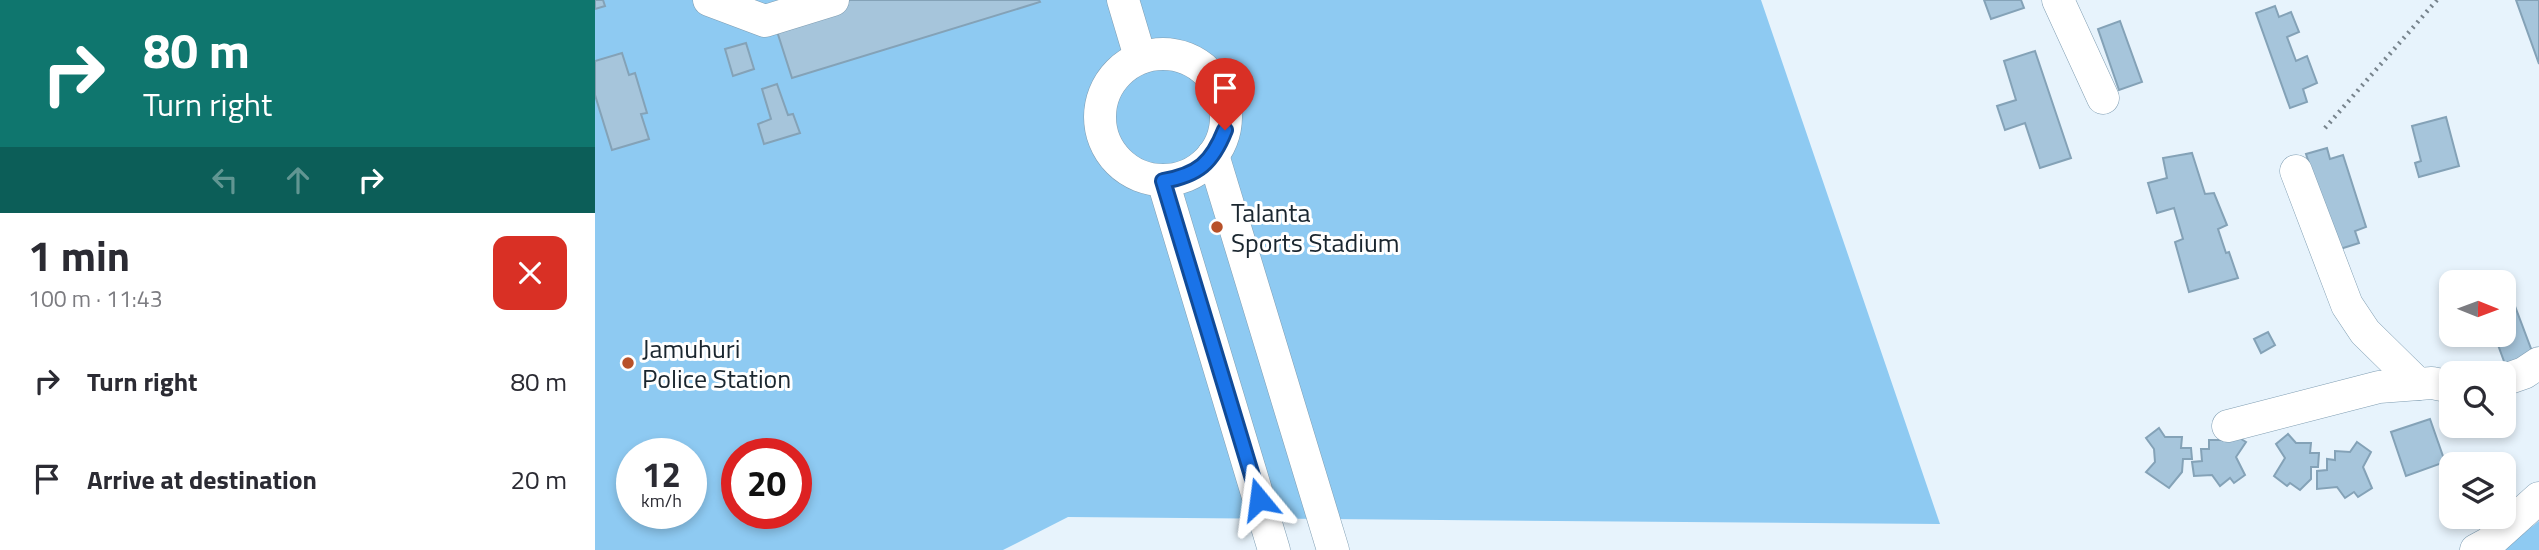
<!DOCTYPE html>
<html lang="en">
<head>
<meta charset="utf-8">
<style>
	:root { --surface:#fff; --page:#f2f2f3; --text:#2b2b33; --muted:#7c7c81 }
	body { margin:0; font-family:"Titillium Web",sans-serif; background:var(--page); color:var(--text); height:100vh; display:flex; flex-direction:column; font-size:26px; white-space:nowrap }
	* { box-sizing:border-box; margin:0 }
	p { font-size:23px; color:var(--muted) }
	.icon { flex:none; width:38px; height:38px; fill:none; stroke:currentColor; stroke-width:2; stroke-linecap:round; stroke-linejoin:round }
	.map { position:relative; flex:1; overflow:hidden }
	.panel { display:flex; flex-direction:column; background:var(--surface); width:595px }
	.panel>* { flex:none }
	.top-card { background:#0f766e; color:#fff; overflow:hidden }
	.needle { width:46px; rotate:91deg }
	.controls { position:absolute; left:1844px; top:270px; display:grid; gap:14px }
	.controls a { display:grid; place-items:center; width:77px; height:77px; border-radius:14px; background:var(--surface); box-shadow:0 4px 10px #0003; font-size:35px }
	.speed { position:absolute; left:21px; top:438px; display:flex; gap:14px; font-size:35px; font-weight:700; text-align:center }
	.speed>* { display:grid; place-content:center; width:91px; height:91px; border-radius:50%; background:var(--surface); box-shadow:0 4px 10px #0003; line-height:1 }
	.speed small { font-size:18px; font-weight:400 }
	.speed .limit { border:10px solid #d22; background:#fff; color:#111 }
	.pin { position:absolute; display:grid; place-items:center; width:60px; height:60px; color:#fff; margin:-72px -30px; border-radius:50% 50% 50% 0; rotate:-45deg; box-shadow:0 0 7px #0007 }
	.pin .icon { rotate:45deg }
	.me { position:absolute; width:77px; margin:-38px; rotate:344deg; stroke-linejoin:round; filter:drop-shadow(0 0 5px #0008) }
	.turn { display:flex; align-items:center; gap:24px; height:147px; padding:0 28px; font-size:32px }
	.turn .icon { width:91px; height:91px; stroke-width:2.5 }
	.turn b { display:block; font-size:49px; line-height:60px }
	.lanes { display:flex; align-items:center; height:66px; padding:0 28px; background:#0003; justify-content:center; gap:35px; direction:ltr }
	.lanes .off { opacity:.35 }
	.round { display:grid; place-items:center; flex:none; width:74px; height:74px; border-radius:14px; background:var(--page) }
	.head { display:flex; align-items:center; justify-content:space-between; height:119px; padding:0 28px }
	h1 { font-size:42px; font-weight:700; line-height:52px }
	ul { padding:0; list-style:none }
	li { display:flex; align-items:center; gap:21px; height:98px; padding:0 28px }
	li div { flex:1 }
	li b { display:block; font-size:26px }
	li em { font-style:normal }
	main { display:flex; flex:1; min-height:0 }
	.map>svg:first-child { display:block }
	.green { fill:#8ecaf2; fill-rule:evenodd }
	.building { fill:#a6c5db; stroke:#84a2b7; stroke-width:2 }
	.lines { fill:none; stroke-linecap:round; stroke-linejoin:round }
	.minor-casing { stroke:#7f9db2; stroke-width:33 }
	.path { stroke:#77838c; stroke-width:4.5; stroke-dasharray:2 5; stroke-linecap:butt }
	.minor { stroke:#fff; stroke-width:32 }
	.route-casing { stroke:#114b97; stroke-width:18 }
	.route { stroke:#1a73e8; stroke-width:12 }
	.poi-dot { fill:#b85129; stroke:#fff; stroke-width:2.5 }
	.labels { text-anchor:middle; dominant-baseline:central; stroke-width:6; stroke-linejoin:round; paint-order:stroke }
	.poi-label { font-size:26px; fill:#1a262f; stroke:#fff; text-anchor:start }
</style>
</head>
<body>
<main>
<section class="panel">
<div class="top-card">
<div class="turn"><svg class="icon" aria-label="right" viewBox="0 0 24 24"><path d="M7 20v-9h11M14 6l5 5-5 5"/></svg><div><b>80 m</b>Turn right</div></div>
<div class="lanes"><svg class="icon off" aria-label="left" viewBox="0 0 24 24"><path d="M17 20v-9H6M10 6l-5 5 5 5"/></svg><svg class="icon off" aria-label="ahead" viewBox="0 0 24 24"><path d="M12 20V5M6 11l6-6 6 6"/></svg><svg class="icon" aria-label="right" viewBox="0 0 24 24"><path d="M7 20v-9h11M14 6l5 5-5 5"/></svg></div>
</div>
<div class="head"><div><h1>1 min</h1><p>100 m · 11:43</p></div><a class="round" style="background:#d93025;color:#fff"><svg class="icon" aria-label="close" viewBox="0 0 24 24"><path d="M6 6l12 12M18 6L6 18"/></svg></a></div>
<ul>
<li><svg class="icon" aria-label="right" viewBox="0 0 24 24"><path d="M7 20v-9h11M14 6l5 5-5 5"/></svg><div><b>Turn right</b></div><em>80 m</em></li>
<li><svg class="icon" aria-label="arrive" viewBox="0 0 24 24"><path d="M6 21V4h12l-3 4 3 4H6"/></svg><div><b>Arrive at destination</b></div><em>20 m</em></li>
</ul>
</section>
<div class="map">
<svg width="1944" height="550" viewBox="0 0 1944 550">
	<rect width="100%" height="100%" fill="#e7f3fc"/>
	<g class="green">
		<path d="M0 0H1166L1345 524 473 517 408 550H0ZM37 453H96V513H37ZM142 453H201V513H142Z"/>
		<polygon points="1944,521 1944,550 1908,550"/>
	</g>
	<g class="building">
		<polygon points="0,0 8,0 10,6 0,9"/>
		<polygon points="249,0 444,0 445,2 197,78 179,22"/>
		<polygon points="1389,0 1426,0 1429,8 1396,19"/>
		<polygon points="1921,0 1944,0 1944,64"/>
		<polygon points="1680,6 1684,17 1696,12 1704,32 1692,37 1701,61 1712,56 1722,83 1708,89 1712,102 1695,108 1661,13"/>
		<polygon points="1525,21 1547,82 1524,90 1503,29"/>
		<polygon points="151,43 159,69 138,76 130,49"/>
		<polygon points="1440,51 1476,158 1445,168 1430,123 1410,130 1402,106 1421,100 1409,61"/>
		<polygon points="27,53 34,75 40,73 52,113 46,114 54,139 17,150 0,95 0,61"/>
		<polygon points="182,84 193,115 198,114 205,133 169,144 163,124 176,119 167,89"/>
		<polygon points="1851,117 1864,166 1824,177 1820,163 1826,161 1817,126"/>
		<polygon points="1732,148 1735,159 1748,155 1771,227 1760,231 1764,243 1742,250 1711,154"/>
		<polygon points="1597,153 1610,194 1619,193 1632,225 1623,229 1631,253 1634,252 1643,278 1594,292 1580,242 1588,239 1579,208 1562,213 1553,183 1572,178 1568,158"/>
		<polygon points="1909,285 1912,285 1938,354 1910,364 1899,334 1909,334"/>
		<polygon points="1673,332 1680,345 1666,353 1659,339"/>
		<polygon points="1835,419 1850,462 1811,476 1796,432"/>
		<polygon points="1564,428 1570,437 1587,437 1586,448 1596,448 1597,459 1588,459 1587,472 1574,488 1551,472 1560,462 1559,449 1551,438"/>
		<polygon points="1638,434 1651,442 1641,457 1650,475 1639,483 1635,478 1625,486 1617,475 1599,476 1597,462 1607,461 1606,449 1614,449 1614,440 1633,440"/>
		<polygon points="1693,434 1701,443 1716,443 1715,453 1724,453 1723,467 1716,467 1716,479 1705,490 1695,483 1692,486 1679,476 1690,458 1681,444"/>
		<polygon points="1762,442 1776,452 1768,467 1777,488 1763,497 1759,492 1750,498 1742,487 1722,489 1722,471 1732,470 1732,459 1740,460 1740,451 1755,452"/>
	</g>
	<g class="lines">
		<defs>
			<g id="minor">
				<polyline points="114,0 170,21 238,0"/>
				<polyline points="528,0 545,57"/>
				<polyline points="1463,0 1508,98"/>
				<circle cx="568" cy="117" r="63"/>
				<polyline points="618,155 738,550"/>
				<polyline points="1701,171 1752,305 1770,332 1823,384"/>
				<polyline points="568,181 679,550"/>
				<polyline points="1909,380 1929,373 1944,363"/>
				<polyline points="1633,426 1784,387 1837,383 1857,387"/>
				<polyline points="1881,550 1894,543 1944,498"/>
			</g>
		</defs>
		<use href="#minor" class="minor-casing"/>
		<polyline class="path" points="1730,128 1842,0"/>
		<use href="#minor" class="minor"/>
	</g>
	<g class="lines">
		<defs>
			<path id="route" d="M630 130C617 163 603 175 568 181L664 499"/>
		</defs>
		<use href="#route" class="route-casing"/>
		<use href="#route" class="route"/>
	</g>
	<g class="poi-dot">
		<circle cx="622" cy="227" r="7"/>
		<circle cx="33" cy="363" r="7"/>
	</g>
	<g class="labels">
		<g class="poi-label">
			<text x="636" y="212">Talanta<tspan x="636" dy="30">Sports Stadium</tspan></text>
			<text x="47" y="348">Jamuhuri<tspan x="47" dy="30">Police Station</tspan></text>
		</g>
	</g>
</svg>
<div class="controls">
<a><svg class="needle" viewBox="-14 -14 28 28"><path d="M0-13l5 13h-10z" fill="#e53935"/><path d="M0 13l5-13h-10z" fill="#7c7c81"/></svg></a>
<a><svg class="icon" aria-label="search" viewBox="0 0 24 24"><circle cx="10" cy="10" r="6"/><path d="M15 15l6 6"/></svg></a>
<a><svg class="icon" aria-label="layers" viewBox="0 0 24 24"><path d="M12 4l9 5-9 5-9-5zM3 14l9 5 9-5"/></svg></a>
</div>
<div class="speed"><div>12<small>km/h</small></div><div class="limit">20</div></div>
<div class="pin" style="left:630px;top:130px;background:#d93025"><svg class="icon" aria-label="arrive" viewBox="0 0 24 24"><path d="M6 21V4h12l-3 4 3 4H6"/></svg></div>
<svg class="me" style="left:664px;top:499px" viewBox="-20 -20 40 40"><path d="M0-17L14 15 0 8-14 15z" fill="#1a73e8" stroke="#fff" stroke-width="4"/></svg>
</div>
</main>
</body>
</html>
